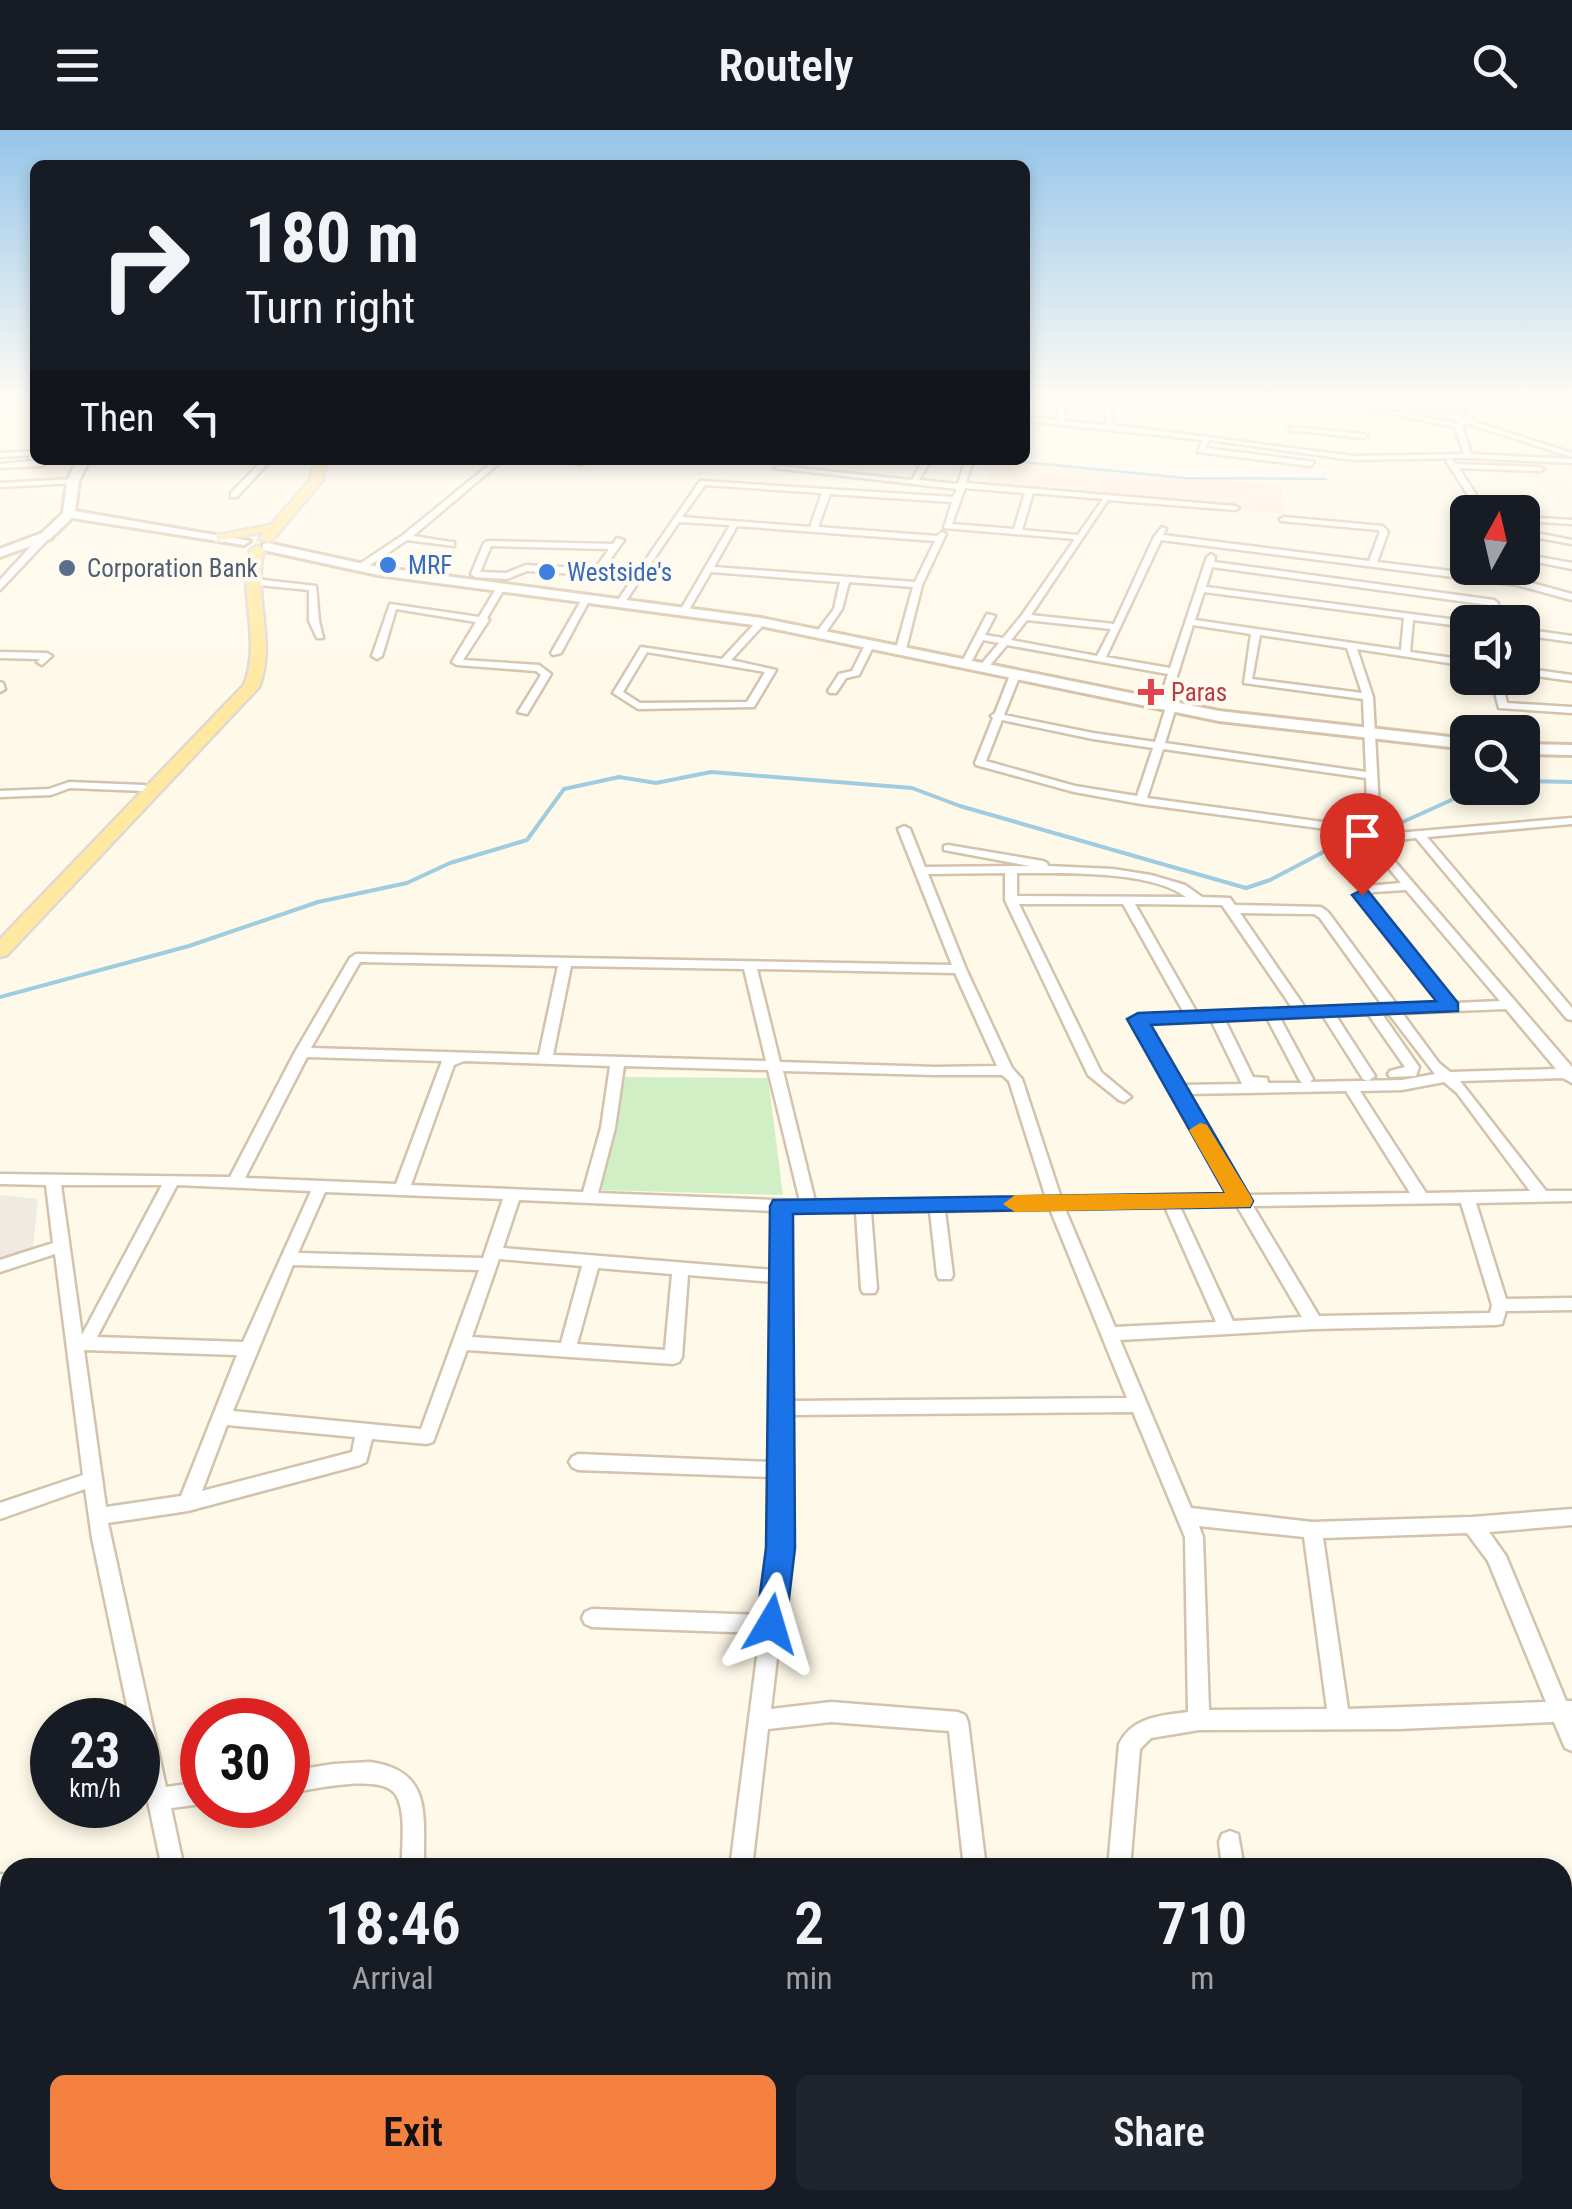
<!DOCTYPE html>
<html lang="en">
<head>
<meta charset="utf-8">
<style>
	:root { --surface:#171b24; --page:#20242c; --text:#f1f3f6; --muted:#9ea1a6; --accent:#f58141 }
	body { margin:0; font-family:"Roboto Condensed",sans-serif; background:var(--page); color:var(--text); height:100vh; display:flex; flex-direction:column; font-size:38px; white-space:nowrap }
	* { box-sizing:border-box; margin:0 }
	p { font-size:32px; color:var(--muted) }
	.icon { flex:none; width:55px; height:55px; fill:none; stroke:currentColor; stroke-width:2; stroke-linecap:round; stroke-linejoin:round }
	.map { position:relative; flex:1; overflow:hidden }
	.details { position:absolute; left:0px; top:1728px; width:1572px; height:352px; display:flex; flex-direction:column; background:var(--surface); border-radius:30px 30px 0 0; box-shadow:0 5px 15px #0003 }
	.details>* { flex:none }
	.top-card { position:absolute; left:30px; top:30px; width:1000px; height:305px; border-radius:15px; box-shadow:0 5px 15px #0003; background:#171b24; color:var(--text); overflow:hidden }
	.needle { width:65px; rotate:8deg }
	.controls { position:absolute; left:1450px; top:365px; display:grid; gap:20px }
	.controls a { display:grid; place-items:center; width:90px; height:90px; border-radius:15px; background:var(--surface); box-shadow:0 5px 15px #0003; font-size:50px }
	.speed { position:absolute; left:30px; top:1568px; display:flex; gap:20px; font-size:50px; font-weight:700; text-align:center }
	.speed>* { display:grid; place-content:center; width:130px; height:130px; border-radius:50%; background:var(--surface); box-shadow:0 5px 15px #0003; line-height:1 }
	.speed small { font-size:25px; font-weight:400 }
	.speed .limit { border:15px solid #d22; background:#fff; color:#111 }
	.pin { position:absolute; display:grid; place-items:center; width:85px; height:85px; color:#fff; margin:-102px -42px; border-radius:50% 50% 50% 0; rotate:-45deg; box-shadow:0 0 10px #0007 }
	.pin .icon { rotate:45deg }
	.me { position:absolute; width:110px; margin:-55px; rotate:7deg; stroke-linejoin:round; filter:drop-shadow(0 0 8px #0008) }
	.turn { display:flex; align-items:center; gap:35px; height:210px; padding:0 50px; font-size:45px }
	.turn .icon { width:130px; height:130px; stroke-width:2.5 }
	.turn b { display:block; font-size:70px; line-height:85px }
	.then { display:flex; align-items:center; height:95px; padding:0 50px; background:#0003; gap:20px; font-size:38px }
	.eta { display:flex; justify-content:space-evenly; align-items:center; height:170px; text-align:center }
	.eta b { font-size:60px; font-weight:600; line-height:70px }
	.cta { display:flex; gap:20px; margin-top:auto; padding:20px 50px }
	.cta a { flex:1; height:115px; border-radius:15px; background:var(--accent); color:#111; font-size:40px; font-weight:600; line-height:115px; text-align:center }
	.cta a+a { background:var(--page); color:var(--text) }
	header { display:flex; justify-content:space-between; align-items:center; height:130px; padding:0 50px; background:var(--surface); font-size:45px; font-weight:600 }
	.map>svg:first-child { display:block }
	.commercial { fill:#ffebdc }
	.industrial { fill:#efeae2 }
	.green { fill:#d0efc4 }
	.lines { fill:none; stroke-linecap:round; stroke-linejoin:round }
	.stream-far1 { stroke:#9fccde; stroke-width:2.5 }
	.stream { stroke:#9fccde; stroke-width:4 }
	.minor-casing { stroke:#d3c2ac; stroke-width:5 }
	.tertiary-casing { stroke:#d3c2ac; stroke-width:5 }
	.secondary-casing { stroke:#d7c3a9; stroke-width:6 }
	.primary-casing { stroke:#e0d9d3; stroke-width:5 }
	.minor { fill:#fff; fill-rule:evenodd }
	.tertiary { fill:#fff; fill-rule:evenodd }
	.secondary { fill:#fff; fill-rule:evenodd }
	.primary { fill:#ffe89f; fill-rule:evenodd }
	.route { fill:#1a73e8; stroke:#114b97; stroke-width:2.5 }
	.slow { fill:#f59e0b }
	.shop-dot { fill:#3f7fe0; stroke:#fffbf1; stroke-width:4 }
	.service-dot { fill:#5c6f8a; stroke:#fffbf1; stroke-width:4 }
	.health-dot { fill:#e0444e; stroke:#fffbf1; stroke-width:4 }
	.labels { text-anchor:middle; dominant-baseline:central; stroke-width:9; stroke-linejoin:round; paint-order:stroke }
	.far-shop-label { font-size:25px; fill:#366cbe; stroke:#fffbf1; text-anchor:start }
	.far-service-label { font-size:25px; fill:#4e5e75; stroke:#fffbf1; text-anchor:start }
	.far-health-label { font-size:25px; fill:#be3a42; stroke:#fffbf1; text-anchor:start }
</style>
</head>
<body>
<header><svg class="icon" aria-label="menu" viewBox="0 0 24 24"><path d="M4 6h16M4 12h16M4 18h16"/></svg>Routely<svg class="icon" aria-label="search" viewBox="0 0 24 24"><circle cx="10" cy="10" r="6"/><path d="M15 15l6 6"/></svg></header>
<div class="map">
<svg width="1572" height="2079" viewBox="0 0 1572 2079">
	<rect width="100%" height="100%" fill="#fff9e9"/>
	<polygon class="commercial" points="994,331 1282,355 1285,384 984,358"/>
	<polygon class="industrial" points="0,1065 38,1069 33,1117 0,1128"/>
	<polygon class="green" points="620,947 768,948 783,1065 599,1060"/>
	<g class="lines">
		<g class="stream-far1">
			<polyline points="1004,330 1185,348 1326,349"/>
			<polyline points="792,337 800,330"/>
		</g>
		<g class="stream">
			<polyline points="1522,651 1572,652"/>
			<polyline points="0,867 189,816 318,772 407,753 450,733 527,710 564,659 619,647 656,653 711,642 912,658 960,676 1246,758 1270,750 1352,707 1396,695 1478,658"/>
		</g>
		<defs>
			<g id="minor">
				<polygon points="2,270 9,270 0,277"/>
				<polygon points="1057,270 1063,270 1066,291 1107,295 1103,270 1109,270 1114,295 1353,326 1464,324 1455,297 1327,270 1341,270 1456,294 1459,291 1397,270 1408,270 1463,288 1471,281 1427,271 1436,270 1475,278 1485,270 1492,270 1469,290 1572,323 1572,327 1466,293 1462,296 1471,324 1572,329 1572,333 1468,328 1353,330 1209,310 1205,318 1314,332 1311,336 1198,322 1203,310 1025,291 1025,287 1059,290"/>
				<polygon points="1159,270 1202,270 1199,272"/>
				<polygon points="1291,297 1363,304 1367,306 1363,308 1289,300"/>
				<polygon points="35,321 35,325 0,327 0,323"/>
				<polygon points="1450,329 1456,334 1540,337 1544,339 1540,341 1459,338 1487,382 1479,382 1446,331"/>
				<polygon points="42,330 51,330 42,336 0,338 0,334"/>
				<polygon points="263,330 271,330 237,367 231,367 231,363"/>
				<polygon points="495,330 503,330 413,406 451,412 454,412 454,416 407,410 364,439 358,439 358,435 403,405"/>
				<polygon points="566,330 578,330 584,333 580,335"/>
				<path d="M923 330H931L919 350 958 354 965 330H973L966 353 1235 376 1239 378 1235 380 1108 370 1031 485 1114 494 1154 407 1162 397 1166 399 1163 405 1369 431 1380 402 1378 400 1281 391 1280 389 1284 387 1383 396 1388 402 1377 432 1518 449 1572 464V470L1517 455 1161 410 1106 527 1170 538 1207 427 1211 424 1215 427 1214 432 1494 470 1498 473 1496 492H1487L1489 475 1212 437 1206 457 1472 492H1468V497L1413 490 1410 522 1468 530V536L1357 519 1373 567 1380 697 1368 702 1373 705 1572 688V694L1427 707 1572 878V890L1567 889 1416 708 1378 712 1572 937V953L1563 948 1460 951 1546 1061H1572V1071L1476 1073 1506 1169 1572 1168V1180L1506 1181 1502 1194 1496 1195 1314 1199 1120 1210 1191 1378 1312 1392 1472 1387 1572 1379V1395L1489 1402 1506 1426 1566 1571H1572V1621L1565 1618 1554 1592 1399 1599 1199 1600 1151 1608 1140 1619 1130 1738H1108L1119 1614C1133 1586 1161 1586 1188 1582L1185 1407 1133 1282 790 1285V1418L771 1579 831 1572 958 1582 965 1585 968 1592 986 1738H964L949 1601 831 1592 768 1599 752 1738H730L760 1503 592 1497 585 1494 582 1488 585 1482 592 1479 762 1485 770 1418 771 1347 578 1340 572 1337 569 1332 572 1327 578 1324 771 1332 773 1152 688 1145 682 1227 679 1232 673 1234 467 1220 433 1312 427 1314 372 1309 366 1332 360 1335 188 1381 108 1393 166 1657 202 1652V1674L171 1678 184 1738H162L138 1624V1590H130L92 1408 85 1359 0 1389V1373L83 1345 55 1124 0 1142V1130L53 1113 46 1055 0 1054V1044L230 1047 295 922 350 828 356 824 952 835 898 699 904 696 910 699 925 737 1030 736 944 720V716L948 715 1043 731 1047 733 1048 736 1113 739 1151 745 1185 755 1202 767 1230 768 1235 775 1321 777 1328 782 1397 875 1441 874 1356 765 1366 756 1401 753 1366 711 1356 703 1141 674 1074 662 976 635 975 633 993 588 991 586 995 583 1010 545 1015 542 1020 545 1004 585 1093 603 1155 612 1166 577 1158 575 1168 544 1007 515 986 540 983 541 978 538 999 513 983 510 969 536 961 534 987 484 995 486 985 505 1003 508 1022 485 1075 409 944 398 952 372 830 364 818 397 937 406 942 402 946 404 922 455 906 519 901 522 896 519 913 457 849 452 842 479 824 505 821 506 816 503 834 479 840 452 711 442 687 483H681L680 481 730 395 679 392 623 475 616 473 700 351 953 367 957 359 774 338 778 336 912 350ZM705 355 822 363 810 397 682 387ZM965 358 1025 363 1014 399 952 394ZM1033 363 1103 369 1078 405 1022 400ZM737 396 935 411 915 452 714 437ZM1204 462 1404 488 1401 520 1195 490ZM1027 490 1111 499 1097 526 1011 510ZM1193 495 1251 504 1244 553 1363 569 1366 642 1165 613 1176 577 1168 575ZM1260 505 1347 518 1362 563 1252 549ZM1002 590 1093 609 1153 618 1137 666 1075 656 986 631ZM1163 619 1366 648 1368 695 1359 697 1147 668ZM1005 743V770L1088 945 1119 970 1124 972 1131 967 1101 942 1019 774H1123L1184 883 1138 885 1131 889 1169 960 1231 1065 1061 1068 1022 949 1012 938 966 839 928 744ZM1017 743C1061 743 1151 740 1186 767L1017 766ZM1406 760 1500 871 1455 873 1369 766 1373 762ZM1135 774 1222 775 1293 879 1197 883ZM1240 783 1314 784 1320 788 1383 876 1306 879ZM360 832 558 836 539 925 311 918ZM571 836 744 839 766 931 553 925ZM757 839 955 843 997 936 935 937 780 932ZM1506 879 1556 939 1450 942 1439 933 1402 883ZM1368 884 1405 937 1390 941 1388 944 1390 947 1416 946 1419 937 1382 884H1389L1435 944 1402 950 1310 952 1313 949 1280 888 1323 886 1363 949 1368 951 1375 946 1336 886ZM1267 888 1299 949 1302 953H1268L1267 948 1253 947 1225 890ZM1211 890 1242 954 1181 955 1147 893ZM307 927 442 931 396 1054 245 1048ZM464 931 610 936 601 998 583 1062 411 1055 454 935ZM624 936 768 940 800 1071 598 1063 615 998ZM783 941 935 945H1002L1009 951 1046 1068 815 1071ZM1444 952 1457 963 1530 1061 1426 1063 1360 961 1402 960ZM1346 961 1410 1063 1246 1065 1186 964ZM61 1055H162L82 1205ZM177 1055 311 1061 243 1212 97 1207ZM325 1062 503 1069 483 1128 298 1123ZM519 1070 774 1081V1140L503 1118ZM1461 1073 1492 1175 1490 1183 1319 1186 1253 1076ZM1237 1076 1302 1187 1233 1191 1180 1077ZM1165 1077 1216 1192 1115 1197 1065 1079ZM1050 1079 1127 1268 790 1271V1082H856L861 1159 863 1163H875L877 1159 871 1082 930 1081 937 1145 939 1149H951L953 1145 945 1081ZM499 1129 582 1136 561 1213 472 1207ZM293 1135 479 1140 421 1299 233 1281ZM598 1138 672 1144 665 1220 577 1214ZM84 1220 237 1225 181 1366 106 1377ZM227 1295 355 1307 352 1322 202 1361ZM1199 1396 1304 1407 1327 1579 1209 1580 1203 1407ZM1467 1403 1488 1431 1546 1572 1348 1579 1323 1408Z"/>
				<polygon points="73,349 76,353 0,357 0,353"/>
				<polygon points="1522,387 1572,390 1572,394 1522,391"/>
				<polygon points="1522,400 1572,410 1572,414 1522,405"/>
				<path d="M617 408 624 410 601 443 596 445 527 441 507 449 475 447 471 444 484 413 488 411 613 414ZM491 416 609 419 595 439 526 435 506 443 480 442Z"/>
				<polygon points="1522,424 1572,433 1572,439 1522,429"/>
				<polygon points="253,449 316,456 319,491 323,508 317,508 309,491 309,460 250,454 250,450"/>
				<polygon points="497,457 504,459 487,488 489,490 463,530 539,535 551,544 527,584 518,582 541,545 536,541 457,535 452,532 476,492 396,479 382,526 377,529 372,526 390,474 479,487"/>
				<polygon points="586,466 590,469 561,523 553,525 551,523 582,469"/>
				<path d="M758 490 766 492 731 530 776 540 754 577 638 579 613 563 641 517 722 529ZM647 522 765 542 747 572 640 573 623 562Z"/>
				<polygon points="1522,499 1572,506 1572,512 1522,505"/>
				<polygon points="867,511 875,513 859,545 846,548 836,563 830,563 828,561 839,544 852,541"/>
				<polygon points="0,522 47,523 52,526 42,535 37,532 40,529 0,528"/>
				<polygon points="1522,538 1572,545 1572,551 1522,544"/>
				<polygon points="1491,548 1501,548 1507,573 1572,577 1572,583 1499,578"/>
				<polygon points="0,552 3,553 5,559 0,562"/>
				<polygon points="69,652 144,655 149,658 144,661 70,658 51,665 0,667 0,661 49,659"/>
				<path d="M370 1632C434 1641 423 1687 424 1738H402C401 1716 407 1684 396 1665 382 1642 311 1660 288 1663V1641L334 1634Z"/>
				<polygon points="1230,1701 1238,1704 1244,1738 1222,1738 1219,1712 1222,1704"/>
				<polygon points="0,1744 10,1745 10,1767 0,1766"/>
				<polygon points="1562,1868 1572,1870 1572,1894 1562,1892"/>
				<polygon points="10,2040 10,2070 15,2070 10,2079 0,2079 0,2045"/>
				<polygon points="181,2070 207,2070 204,2079 178,2079"/>
				<polygon points="568,2070 594,2070 593,2079 567,2079"/>
				<polygon points="797,2070 823,2070 822,2079 796,2079"/>
				<polygon points="883,2070 910,2070 914,2079 887,2079"/>
				<polygon points="1173,2070 1199,2070 1203,2079 1177,2079"/>
				<polygon points="1201,2070 1254,2070 1258,2079 1205,2079"/>
				<polygon points="1425,2070 1451,2070 1452,2079 1426,2079"/>
			</g>
			<polygon id="tertiary" points="42,404 51,406 0,460 0,450"/>
			<g id="secondary">
				<polygon points="77,330 89,330 79,351 75,381 250,411 244,415 72,388 50,409 0,427 0,419 42,403 63,383 67,351"/>
				<polygon points="267,413 378,437 761,488 1219,581 1468,609 1468,619 1219,591 761,496 378,445 263,420 263,414"/>
				<polygon points="1522,614 1572,615 1572,625 1522,624"/>
			</g>
			<g id="primary">
				<polygon points="315,330 327,330 322,351 271,412 259,409 265,401 217,411 217,405 271,395 310,350"/>
				<path d="M257 416 264 420C252 467 277 511 259 557L7 825 0 827V809L244 555C262 510 238 466 250 420Z"/>
			</g>
		</defs>
		<use href="#minor" class="minor-casing"/>
		<use href="#tertiary" class="tertiary-casing"/>
		<use href="#secondary" class="secondary-casing"/>
		<use href="#primary" class="primary-casing"/>
		<use href="#minor" class="minor"/>
		<use href="#tertiary" class="tertiary"/>
		<use href="#secondary" class="secondary"/>
		<use href="#primary" class="primary"/>
	</g>
	<linearGradient id="sky" x2="0" y2="1"><stop stop-color="#95c5e9"/><stop offset="0.48" stop-color="#fffcf5"/><stop offset="1" stop-color="#fffcf5" stop-opacity="0"/></linearGradient>
	<rect width="1572" height="561" fill="url(#sky)"/>
	<polygon class="route" points="1362,760 1368,761 1458,873 1458,881 1151,895 1253,1071 1250,1077 793,1084 795,1418 786,1494 782,1504 771,1508 761,1504 756,1494 766,1418 770,1076 773,1070 1225,1063 1127,889 1138,883 1436,871 1352,765"/>
	<polygon class="slow" points="1200,993 1207,995 1250,1065 1253,1071 1250,1077 1015,1082 1003,1074 1015,1065 1225,1063 1189,1000"/>
	<g class="shop-dot">
		<circle cx="388" cy="435" r="10"/>
		<circle cx="547" cy="442" r="10"/>
	</g>
	<circle class="service-dot" cx="67" cy="438" r="10"/>
	<path class="health-dot" d="M1146 547h10v10h10v10h-10v10h-10v-10h-10v-10h10z"/>
	<g class="labels">
		<g class="far-shop-label">
			<text x="408" y="435">MRF</text>
			<text x="567" y="442">Westside's</text>
		</g>
		<g class="far-service-label">
			<text x="87" y="438">Corporation Bank</text>
		</g>
		<g class="far-health-label">
			<text x="1171" y="562">Paras</text>
		</g>
	</g>
</svg>
<div class="controls">
<a><svg class="needle" viewBox="-14 -14 28 28"><path d="M0-13l5 13h-10z" fill="#e53935"/><path d="M0 13l5-13h-10z" fill="#9ea1a6"/></svg></a>
<a><svg class="icon" aria-label="sound" viewBox="0 0 24 24"><path d="M4 9h4l5-4v14l-5-4H4zM17 9q2 3 0 6"/></svg></a>
<a><svg class="icon" aria-label="search" viewBox="0 0 24 24"><circle cx="10" cy="10" r="6"/><path d="M15 15l6 6"/></svg></a>
</div>
<div class="speed"><div>23<small>km/h</small></div><div class="limit">30</div></div>
<div class="pin" style="left:1362px;top:765px;background:#d93025"><svg class="icon" aria-label="arrive" viewBox="0 0 24 24"><path d="M6 21V4h12l-3 4 3 4H6"/></svg></div>
<svg class="me" style="left:771px;top:1494px" viewBox="-20 -20 40 40"><path d="M0-17L14 15 0 8-14 15z" fill="#1a73e8" stroke="#fff" stroke-width="4"/></svg>
<div class="top-card">
<div class="turn"><svg class="icon" aria-label="right" viewBox="0 0 24 24"><path d="M7 20v-9h11M14 6l5 5-5 5"/></svg><div><b>180 m</b>Turn right</div></div>
<div class="then">Then<svg class="icon" aria-label="left" viewBox="0 0 24 24"><path d="M17 20v-9H6M10 6l-5 5 5 5"/></svg></div>
</div>
<section class="details">
<div class="eta">
<div><b>18:46</b><p>Arrival</p></div>
<div><b>2</b><p>min</p></div>
<div><b>710</b><p>m</p></div>
</div>
<div class="cta"><a>Exit</a><a>Share</a></div>
</section>
</div>
</body>
</html>
